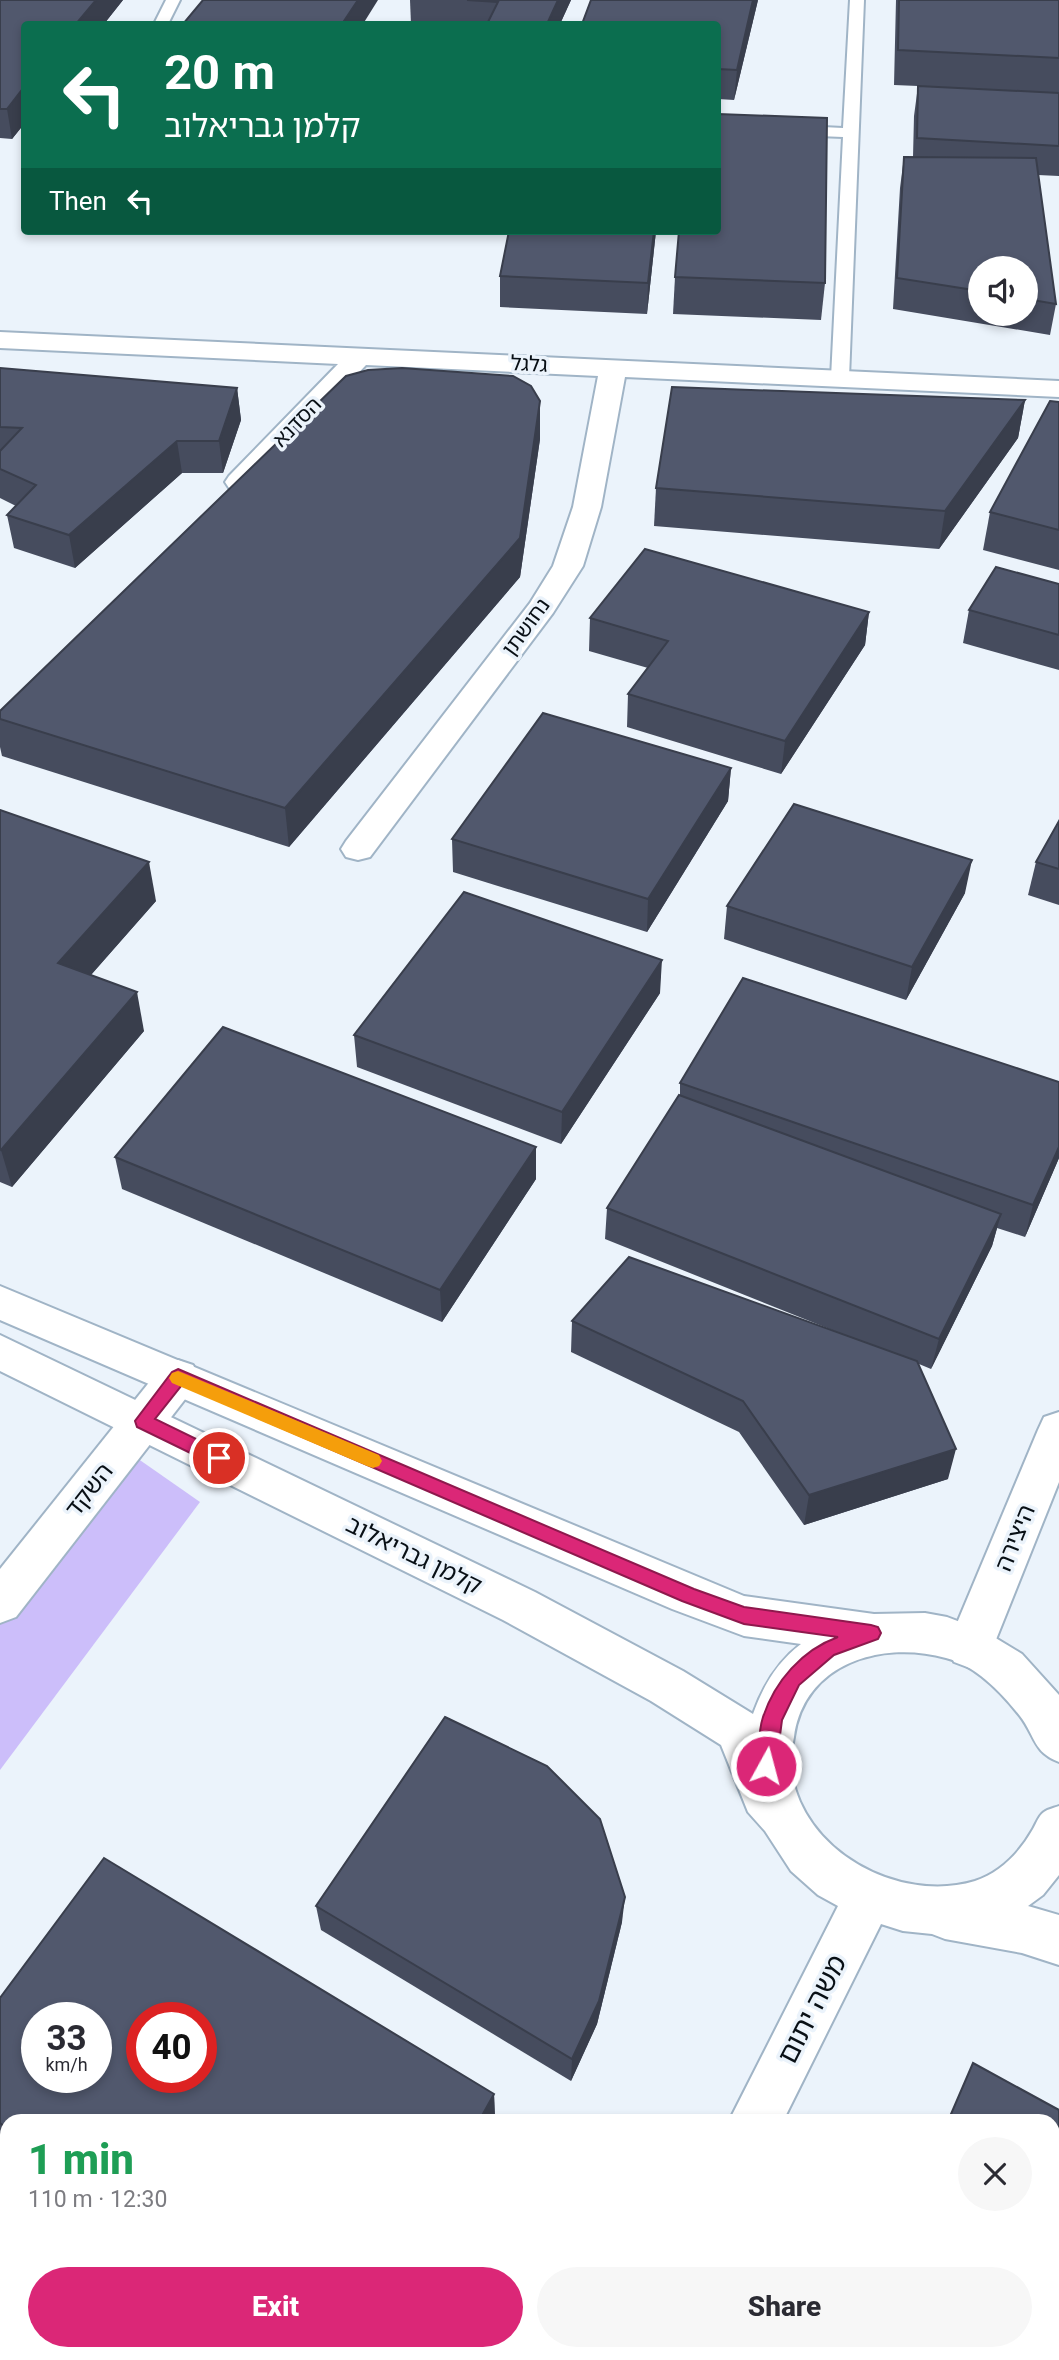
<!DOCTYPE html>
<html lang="en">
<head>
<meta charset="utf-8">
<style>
	:root { --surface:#fff; --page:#f7f7f7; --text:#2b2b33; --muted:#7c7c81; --accent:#db2777 }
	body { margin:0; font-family:Roboto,"Noto Sans Hebrew",sans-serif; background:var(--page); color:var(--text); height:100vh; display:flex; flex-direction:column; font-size:26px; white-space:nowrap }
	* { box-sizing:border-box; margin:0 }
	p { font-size:23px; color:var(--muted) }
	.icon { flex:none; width:38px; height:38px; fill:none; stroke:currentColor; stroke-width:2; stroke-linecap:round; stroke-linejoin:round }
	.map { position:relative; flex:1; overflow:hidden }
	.details { position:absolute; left:0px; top:2114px; width:1060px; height:247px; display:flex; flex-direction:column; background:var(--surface); border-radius:21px 21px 0 0; box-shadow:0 4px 10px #0003 }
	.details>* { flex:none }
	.top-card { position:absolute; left:21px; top:21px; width:700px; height:214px; border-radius:7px; box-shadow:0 4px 10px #0003; background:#0b6e4f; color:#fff; overflow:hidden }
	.controls { position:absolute; left:968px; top:256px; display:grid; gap:14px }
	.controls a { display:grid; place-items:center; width:70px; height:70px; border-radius:50%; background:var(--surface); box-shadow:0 4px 10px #0003; font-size:35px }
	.speed { position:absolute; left:21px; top:2002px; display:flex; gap:14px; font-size:35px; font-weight:700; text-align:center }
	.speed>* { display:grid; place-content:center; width:91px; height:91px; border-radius:50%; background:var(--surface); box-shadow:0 4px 10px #0003; line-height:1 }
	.speed small { font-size:18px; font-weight:400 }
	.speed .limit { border:10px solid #d22; background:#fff; color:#111 }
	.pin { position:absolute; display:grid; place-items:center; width:60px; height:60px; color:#fff; margin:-30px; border:4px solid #fff; border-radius:50%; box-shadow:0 2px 7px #0007 }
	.me { position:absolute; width:77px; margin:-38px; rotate:7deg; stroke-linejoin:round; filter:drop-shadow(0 0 5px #0008) }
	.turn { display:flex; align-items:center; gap:24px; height:147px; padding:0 28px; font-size:32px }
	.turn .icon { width:91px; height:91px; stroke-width:2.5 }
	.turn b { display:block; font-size:49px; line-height:60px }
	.then { display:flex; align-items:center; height:66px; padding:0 28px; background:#0003; gap:14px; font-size:26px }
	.round { display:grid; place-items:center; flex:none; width:74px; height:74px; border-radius:37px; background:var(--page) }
	.overview { display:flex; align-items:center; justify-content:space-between; height:119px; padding:0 28px }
	h1 { font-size:42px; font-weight:800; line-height:52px; color:#1e9e55 }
	.button { display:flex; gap:14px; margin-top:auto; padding:14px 28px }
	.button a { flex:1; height:80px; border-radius:42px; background:var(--accent); color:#fff; font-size:28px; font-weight:800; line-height:80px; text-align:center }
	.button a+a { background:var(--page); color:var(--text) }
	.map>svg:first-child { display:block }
	.green { fill:#ccbefa }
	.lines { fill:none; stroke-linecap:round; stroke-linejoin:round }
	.service-casing { stroke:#a0b4c6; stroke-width:4 }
	.minor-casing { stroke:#a0b4c6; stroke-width:4 }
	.tertiary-casing { stroke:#a0b4c6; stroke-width:4 }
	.service { fill:#fff; fill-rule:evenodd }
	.minor { fill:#fff; fill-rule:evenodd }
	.tertiary { fill:#fff; fill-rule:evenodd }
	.wall { fill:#464c5e; fill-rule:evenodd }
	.shaded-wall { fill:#393e4c }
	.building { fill:#51586d; stroke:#393e4c; stroke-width:2; fill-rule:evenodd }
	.route { fill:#db2777; stroke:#8e194d; stroke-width:2 }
	.slow { fill:#f59e0b }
	.labels { text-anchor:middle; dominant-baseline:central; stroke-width:7; stroke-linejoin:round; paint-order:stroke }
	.far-street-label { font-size:21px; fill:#080f15; stroke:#ebf3fb }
	.street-label { font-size:24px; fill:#080f15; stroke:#ebf3fb }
	.near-street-label { font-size:28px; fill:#080f15; stroke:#ebf3fb }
</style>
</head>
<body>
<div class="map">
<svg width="1059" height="2360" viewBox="0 0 1059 2360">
	<rect width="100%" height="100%" fill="#ebf3fb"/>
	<polygon class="green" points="124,1449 200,1502 0,1770 0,1610"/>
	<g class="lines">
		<defs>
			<g id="service">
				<polygon points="166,0 180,0 168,24 154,24"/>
				<polygon points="850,0 864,0 849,378 840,383 831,378 843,137 718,132 718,122 843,128"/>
			</g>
			<g id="minor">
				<polygon points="0,332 1059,381 1059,397 625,377 601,507 583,566 553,613 370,857 358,860 346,857 341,849 346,841 530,603 553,566 573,507 598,376 366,365 249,488 239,490 229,488 225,482 229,476 338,364 0,348"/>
				<polygon points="178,1360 193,1365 199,1377 193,1389 16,1617 0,1623 0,1569 163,1365"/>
				<polygon points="1059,1412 1059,1482 993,1647 986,1662 970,1668 954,1662 947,1647 1038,1430 1044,1417"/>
			</g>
			<g id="tertiary">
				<path d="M0 1286 744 1596 874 1614 925 1613 947 1617 984 1631 1022 1654 1059 1695V1762C1033 1752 1036 1737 1020 1716 1002 1693 975 1665 946 1658 882 1640 804 1663 794 1737 792 1747 790 1757 791 1768 800 1851 899 1904 975 1881 1001 1872 1020 1852 1033 1829 1036 1824 1039 1815 1044 1812 1048 1809 1054 1808 1059 1806V1875L1043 1895 1028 1906 1059 1915V1965L1022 1953 945 1939 932 1934 903 1931 881 1924 783 2121H729L838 1906 818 1895 791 1871 765 1831 748 1812 721 1745 651 1701 503 1620 0 1371V1335L535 1592 683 1671 753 1714C763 1686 777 1662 801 1644L744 1636 672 1609 0 1320Z"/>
				<polygon points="609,2354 666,2354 663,2360 606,2360"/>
			</g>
		</defs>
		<use href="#service" class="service-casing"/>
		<use href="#minor" class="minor-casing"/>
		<use href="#tertiary" class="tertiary-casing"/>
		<use href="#service" class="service"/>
		<use href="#minor" class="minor"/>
		<use href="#tertiary" class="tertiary"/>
	</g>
	<g class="wall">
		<polygon points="0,0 123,0 104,24 24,24 24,124 12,139 0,138"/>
		<polygon points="410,0 571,0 560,24 411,24"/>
		<polygon points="758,0 734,100 718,99 718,24"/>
		<path d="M896 0H1059V176L1038 175 1056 304 1050 335 893 309 900 188 904 157H913L914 116 918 86 894 85ZM980 268H1026V313H980Z"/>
		<polygon points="656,231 647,314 500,307 500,276"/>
		<polygon points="675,277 825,283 821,320 673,314"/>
		<polygon points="0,368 237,388 241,420 223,473 182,473 75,568 14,548 7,515 16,506 0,498"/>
		<polygon points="1025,400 1018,438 939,549 654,526 656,488"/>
		<polygon points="1059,402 1059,570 983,550 990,512"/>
		<polygon points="540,439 520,577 289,847 2,756 0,747 0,711"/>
		<polygon points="1059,584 1059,670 963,643 969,610"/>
		<polygon points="869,612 865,645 781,774 627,727 628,694 648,668 589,651 590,618"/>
		<polygon points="731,768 728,801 647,932 453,872 452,839"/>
		<polygon points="0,810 156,901 91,975 144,1031 12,1187 0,1182"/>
		<polygon points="1059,821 1059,905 1028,895 1036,862"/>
		<polygon points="965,893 906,1000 724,939 727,906"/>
		<polygon points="660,993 561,1144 357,1067 354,1035"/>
		<polygon points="680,1083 1059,1158 1025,1237 997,1228 992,1246 931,1369 919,1364 948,1479 804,1525 739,1432 571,1352 572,1321 837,1332 605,1239 607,1208 680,1095"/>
		<polygon points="115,1157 536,1179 442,1322 122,1189"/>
		<polygon points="316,1906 622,1922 597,2024 571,2081 321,1930"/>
		<polygon points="0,1998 494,2094 495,2119 7,2121 7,2143 0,2138"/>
		<polygon points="319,2354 362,2354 358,2360 328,2360"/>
	</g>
	<g class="shaded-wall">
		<polygon points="96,0 123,0 104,24 76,24"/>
		<polygon points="358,0 378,0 363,24 342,24"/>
		<polygon points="558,0 571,0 560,24 547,24"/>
		<polygon points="753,0 758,0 734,100 737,70"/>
		<polygon points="24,87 24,124 12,139 7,109"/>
		<polygon points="654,231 656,231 647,314 648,283"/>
		<polygon points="237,388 241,420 223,473 219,441"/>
		<polygon points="1025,400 1018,438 939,549 945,511"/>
		<polygon points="540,401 540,439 520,577 289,847 285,808"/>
		<polygon points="177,441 182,473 75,568 69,535"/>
		<polygon points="869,612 865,645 781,774 785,741"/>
		<polygon points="731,768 728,801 647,932 648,899"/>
		<polygon points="972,860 965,893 906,1000 912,967"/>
		<polygon points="149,862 156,901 67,1002 58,963"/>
		<polygon points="662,960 660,993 561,1144 562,1112"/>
		<polygon points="137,992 144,1031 12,1187 1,1150"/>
		<polygon points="536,1147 536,1179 442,1322 440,1290"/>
		<polygon points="1059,1147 1059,1158 1025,1237 1033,1205"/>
		<polygon points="1001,1214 992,1246 931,1369 939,1339"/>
		<polygon points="956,1449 948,1479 804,1525 809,1495"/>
		<polygon points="625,1897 622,1922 597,2024 571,2081 572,2059"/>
		<polygon points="494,2094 495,2119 495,2121 479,2121"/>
		<polygon points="345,2354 362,2354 358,2360 346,2360 344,2355"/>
	</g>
	<g class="building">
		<polygon points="0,0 96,0 76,24 24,24 24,87 7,109 0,109"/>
		<polygon points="203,0 358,0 342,24 183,24"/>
		<polygon points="467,0 558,0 547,24 487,24 498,2"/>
		<polygon points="591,0 753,0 737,70 718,69 718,24 582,24"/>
		<polygon points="899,0 1059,0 1059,58 898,50"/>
		<polygon points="918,86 1059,93 1059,146 917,138"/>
		<polygon points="718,114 827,118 825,283 675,277 679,231 718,231"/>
		<polygon points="904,157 1036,158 1056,304 1026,299 1026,268 980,268 980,291 897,278"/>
		<polygon points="509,231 654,231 648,283 500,276"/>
		<polygon points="0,368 237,388 219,441 177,441 69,535 7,515 36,485 0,469 0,451 22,428 0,427"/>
		<polygon points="402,368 513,376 531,386 540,401 520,538 285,808 0,719 0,711 346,376 368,370"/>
		<polygon points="672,387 1025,400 945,511 656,488"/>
		<polygon points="1050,401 1059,402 1059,530 990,512"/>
		<polygon points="645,549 869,612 785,741 628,694 668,641 590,618"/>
		<polygon points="996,567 1059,584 1059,635 969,610"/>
		<polygon points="543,713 731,768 648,899 452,839"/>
		<polygon points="794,804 972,860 912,967 727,906"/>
		<polygon points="0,810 149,862 58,963 137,992 1,1150 0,1149"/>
		<polygon points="1059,821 1059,869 1036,862"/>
		<polygon points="464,892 662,960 562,1112 354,1035"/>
		<polygon points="743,978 1059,1082 1059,1147 1033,1205 680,1083"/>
		<polygon points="223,1027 536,1147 440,1290 115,1157"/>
		<polygon points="679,1095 1001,1214 939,1339 607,1208"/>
		<polygon points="629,1257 917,1361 956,1449 809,1495 743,1401 572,1321"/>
		<polygon points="445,1717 547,1766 600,1819 625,1897 599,2001 572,2059 316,1906"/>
		<path d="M104 1858 494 2094 479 2121H7V2128L0 2123V1998ZM37 2018H96V2077H37ZM142 2018H201V2077H142Z"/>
		<polygon points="973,2063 1059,2110 1059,2360 844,2360 847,2354 1054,2354 1054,2121 948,2121"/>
		<polygon points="0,2251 7,2256 7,2354 151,2354 161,2360 0,2360"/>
	</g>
	<path class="route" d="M178 1369 694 1589 744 1607 871 1625 878 1627 881 1633 878 1639 834 1655 799 1685 782 1720 776 1766 773 1772 766 1775 760 1772 757 1766C759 1750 758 1732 763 1717 775 1681 802 1650 838 1637L744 1624 682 1601 182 1385 155 1419 225 1453 228 1458 225 1464 219 1466 213 1464 137 1427 135 1421 172 1372Z"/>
	<polygon class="slow" points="178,1371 379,1455 382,1461 379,1466 373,1468 367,1466 172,1383 169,1378 172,1373"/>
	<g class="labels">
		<g class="far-street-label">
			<text transform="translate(529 364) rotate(3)">גלגל</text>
			<text transform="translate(297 422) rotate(-46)">הסדנא</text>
			<text transform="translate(526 627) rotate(-54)">נחושתן</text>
		</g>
		<g class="street-label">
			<text transform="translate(89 1490) rotate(-52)">השקד</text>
			<text transform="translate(1015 1538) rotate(-68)">היצירה</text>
			<text transform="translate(414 1555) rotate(26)">קלמן גבריאלוב</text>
		</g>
		<g class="near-street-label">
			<text transform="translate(812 2009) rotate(-63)">משה יתום</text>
		</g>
	</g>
</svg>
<div class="controls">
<a><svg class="icon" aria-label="sound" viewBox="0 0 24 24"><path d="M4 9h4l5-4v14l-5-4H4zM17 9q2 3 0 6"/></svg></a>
</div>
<div class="speed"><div>33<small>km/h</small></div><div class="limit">40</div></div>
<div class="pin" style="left:219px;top:1458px;background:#d93025"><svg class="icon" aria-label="arrive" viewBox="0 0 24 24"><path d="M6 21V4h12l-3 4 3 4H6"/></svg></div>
<svg class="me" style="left:766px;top:1766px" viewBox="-20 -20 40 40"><circle r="17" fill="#db2777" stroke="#fff" stroke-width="3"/><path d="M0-11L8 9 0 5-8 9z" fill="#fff"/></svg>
<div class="top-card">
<div class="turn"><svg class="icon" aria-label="left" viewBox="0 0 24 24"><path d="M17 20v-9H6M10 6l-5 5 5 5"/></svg><div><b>20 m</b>קלמן גבריאלוב</div></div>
<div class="then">Then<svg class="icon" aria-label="left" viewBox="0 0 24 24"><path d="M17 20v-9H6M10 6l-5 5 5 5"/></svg></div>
</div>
<section class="details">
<div class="overview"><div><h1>1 min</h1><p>110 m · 12:30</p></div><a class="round"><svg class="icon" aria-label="close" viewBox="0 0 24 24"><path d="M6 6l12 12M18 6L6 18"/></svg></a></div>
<div class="button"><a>Exit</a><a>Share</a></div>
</section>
</div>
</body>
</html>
